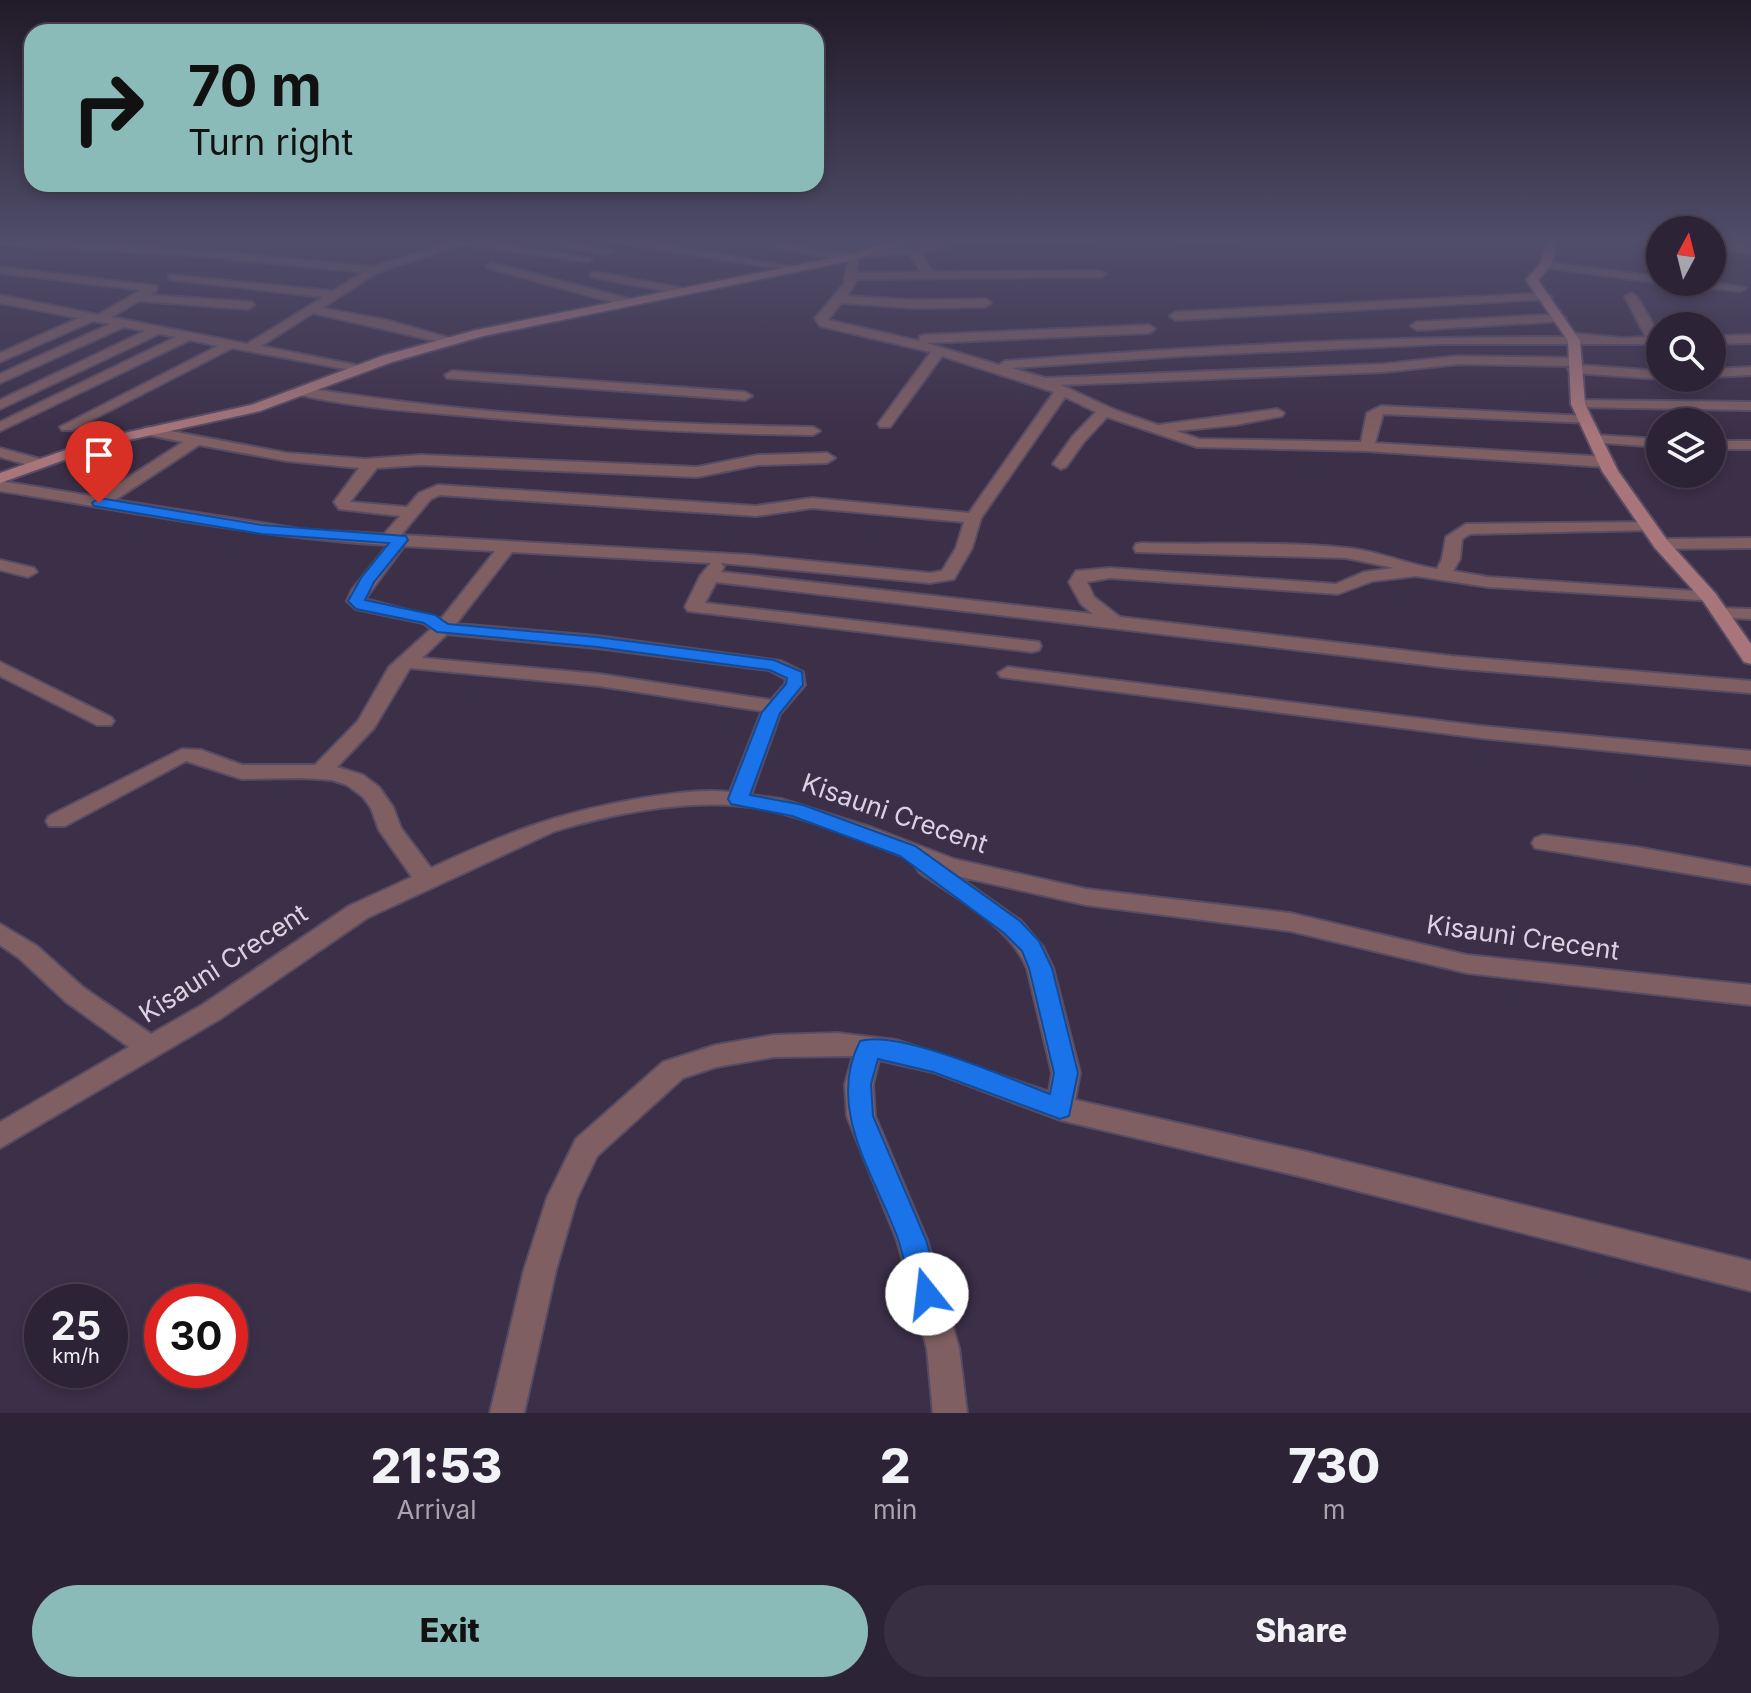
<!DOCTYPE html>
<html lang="en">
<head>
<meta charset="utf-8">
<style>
	:root { --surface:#2d2336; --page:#392f42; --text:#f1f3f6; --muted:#a7a4ad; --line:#484051; --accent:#8bbbb9 }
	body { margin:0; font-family:Inter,sans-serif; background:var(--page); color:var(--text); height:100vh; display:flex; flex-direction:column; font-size:30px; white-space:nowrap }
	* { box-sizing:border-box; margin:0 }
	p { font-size:26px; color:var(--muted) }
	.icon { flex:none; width:44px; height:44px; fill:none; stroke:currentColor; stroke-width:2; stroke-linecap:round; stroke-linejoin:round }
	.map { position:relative; height:1413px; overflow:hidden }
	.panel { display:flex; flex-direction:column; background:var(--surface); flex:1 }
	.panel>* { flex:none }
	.banner { position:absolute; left:24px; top:24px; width:800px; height:168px; border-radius:24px; box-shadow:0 4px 12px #0003,0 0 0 2px var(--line); background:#8bbbb9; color:#111; overflow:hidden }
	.needle { width:52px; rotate:7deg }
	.controls { position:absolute; left:1646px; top:216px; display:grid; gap:16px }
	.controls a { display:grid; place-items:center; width:80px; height:80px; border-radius:50%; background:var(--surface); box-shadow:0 4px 12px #0003,0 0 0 2px var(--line); font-size:40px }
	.speed { position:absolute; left:24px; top:1284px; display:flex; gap:16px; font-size:40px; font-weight:700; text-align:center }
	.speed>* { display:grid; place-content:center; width:104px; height:104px; border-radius:50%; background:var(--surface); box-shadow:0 4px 12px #0003,0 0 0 2px var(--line); line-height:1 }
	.speed small { font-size:20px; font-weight:400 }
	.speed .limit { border:12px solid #d22; background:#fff; color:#111 }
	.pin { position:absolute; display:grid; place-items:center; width:68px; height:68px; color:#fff; margin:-82px -34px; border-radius:50% 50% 50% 0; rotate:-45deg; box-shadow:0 0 8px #0007 }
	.pin .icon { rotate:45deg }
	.me { position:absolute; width:88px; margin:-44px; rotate:344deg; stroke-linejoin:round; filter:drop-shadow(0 0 6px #0008) }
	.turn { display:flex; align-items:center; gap:28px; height:168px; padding:0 32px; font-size:36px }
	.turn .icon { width:104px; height:104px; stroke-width:2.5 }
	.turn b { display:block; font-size:56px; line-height:68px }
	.eta { display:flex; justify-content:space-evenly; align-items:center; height:136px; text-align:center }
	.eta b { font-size:48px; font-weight:800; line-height:56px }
	.primary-button { display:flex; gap:16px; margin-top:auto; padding:16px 32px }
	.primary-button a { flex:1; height:92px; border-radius:48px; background:var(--accent); color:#111; font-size:32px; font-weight:800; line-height:92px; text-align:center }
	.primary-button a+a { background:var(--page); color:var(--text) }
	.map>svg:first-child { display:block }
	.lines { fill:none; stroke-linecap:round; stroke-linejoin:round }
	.street-casing { stroke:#584c64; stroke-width:4 }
	.secondary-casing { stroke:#584c64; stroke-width:4 }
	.street { fill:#7f5f62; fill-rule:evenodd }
	.secondary { fill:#a8767a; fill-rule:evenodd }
	.route { fill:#1a73e8; stroke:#114b97; stroke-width:2 }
	.labels { text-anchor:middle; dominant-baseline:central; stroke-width:8; stroke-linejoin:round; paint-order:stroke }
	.near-street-label { font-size:26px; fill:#dad2e2; stroke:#3c2f48 }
</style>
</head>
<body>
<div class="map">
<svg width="1751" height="1413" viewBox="0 0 1751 1413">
	<rect width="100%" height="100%" fill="#3c2f48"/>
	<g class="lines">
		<defs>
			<g id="street">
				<polygon points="0,239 203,250 373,267 458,239 473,239 593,259 587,262 463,244 378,272 322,308 386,320 453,339 453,345 313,313 261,346 361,366 361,372 232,348 72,430 62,430 60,427 218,346 190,340 0,431 0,422 176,337 159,334 0,409 0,400 145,331 124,327 0,383 0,374 110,324 93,321 0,362 0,353 79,318 0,303 0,295 98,315 141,290 0,273 0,267 157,286 157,290 150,295 252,302 254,305 248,309 139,301 111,317 247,344 324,297 173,280 169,279 169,275 333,291 363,272 199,256 0,244"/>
				<polygon points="558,239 571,239 569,242 611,251 606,254 564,247 559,244"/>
				<polygon points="608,239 632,239 800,268 794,271 613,242"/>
				<path d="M918 239H1095L1090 242H942L944 247 920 253 933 272 1100 271 1106 274 1100 277 857 279 847 296 914 300 985 299 991 303 985 307 914 308 841 303 828 320 919 341 920 336 924 335 1149 325 1155 329 1149 333 926 343 999 365 1005 361C1191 347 1378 336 1565 337L1571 333 1622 338 1646 337 1625 297 1631 293 1637 297 1660 336V344H1442L1182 356 1012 368 1045 378 1384 364 1459 356 1575 358 1582 362 1578 365 1660 371V378H1664L1660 379 1575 373 1568 369 1572 366 1459 364 1384 372 1061 385 1115 410 1158 425 1277 409 1284 413 1282 416 1235 425 1176 431 1199 439 1361 442 1367 413 1381 406 1586 416 1591 417V423L1383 414 1375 443 1606 457 1614 462 1606 467 1367 451 1197 447 1107 417 1083 443 1066 467 1061 469 1053 464 1072 437 1096 412 1065 397 981 518 972 548 954 579 930 583 721 563 724 567 721 572 1093 614 1081 604 1069 582 1076 571 1110 568 1336 584 1364 572 1394 568 1346 558 1136 552 1134 548 1136 544 1142 543C1210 545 1279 541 1347 548 1378 551 1406 564 1437 569L1442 559 1446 537 1466 524 1649 522 1655 524 1657 527 1655 530 1470 534 1462 539 1460 559 1453 571 1488 577 1709 592 1715 593 1718 597 1715 601 1488 587 1416 576 1373 581 1338 594 1110 578 1087 582 1094 597 1120 617 1451 656 1751 681V693L1451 668 716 582 705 603 1039 642 1041 646 1039 650 1032 652 688 611 685 607 700 576 711 563 512 552 456 624 597 636 781 661 803 672 805 685 780 714 751 795 781 799 873 828 954 859 1086 889 1290 913 1467 955 1751 985V1005L1467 973 1290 931 1086 905 957 876 1021 921 1043 947 1053 968 1080 1073 1075 1100 1307 1152 1751 1261V1291L1307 1178 1060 1120 933 1072 879 1060 873 1084 875 1116 927 1240 959 1348 967 1413H933L927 1348 897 1240 847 1116 845 1084 853 1056 774 1057 716 1067 683 1078 597 1156 577 1198 556 1270 524 1413H490L524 1270 547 1198 576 1139 663 1062 716 1045 774 1035 837 1033 896 1040 1049 1092 1052 1073 1027 968C1009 925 956 898 919 872L915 866 918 862C870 844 822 823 773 811 704 795 622 811 555 831L367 918 220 1019 0 1148V1122L129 1047 66 1002 19 958 0 945V924L37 946 84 988 151 1034 202 1005 349 906 412 877 379 830 371 808 363 797 347 785 332 780 303 778 242 779 186 761 65 826H49L46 821 49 816 182 749 201 750 242 765H315L358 721 389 667 431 629 423 623 356 609 347 601 352 590 388 545C257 537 129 511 0 491V481L98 497 183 442 144 434V428L149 427 287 453 365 459 421 455 697 467 758 455 827 453 835 458 827 463 758 465 697 477 421 465 377 468 350 502 407 507 419 493 438 485 756 506 812 498 969 513 1054 392 942 356 890 427H880L878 424 931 352 820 326 815 318 844 284 848 261 771 246 776 243 858 255 857 273 921 272 910 254 871 256 866 253 871 250 913 248 938 242H923ZM199 445 287 461 359 468 334 502 339 509 400 516 384 534 306 530 115 500ZM440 495 756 516 812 508 964 522 956 548 942 571 930 573 750 555 401 535 431 499ZM404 546 495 551 441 619 365 599ZM447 634 597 648 769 670 786 679 785 684 771 700 599 674 422 658ZM410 668 599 686 762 711 730 792C699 789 667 794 637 799 556 813 504 834 431 868L401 828 393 807 379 787 363 775 337 767 374 728Z"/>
				<polygon points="1173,239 1244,239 1239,242 1178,242"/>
				<polygon points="1712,241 1751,247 1751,253 1712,247"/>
				<polygon points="1545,262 1660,277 1660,282 1664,282 1660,283 1541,267 1539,265"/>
				<polygon points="492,263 630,299 632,302 626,306 488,268 486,266"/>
				<polygon points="595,272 682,288 688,291 682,294 591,277 591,273"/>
				<polygon points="1672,282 1712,282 1746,288 1740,291 1678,285"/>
				<polygon points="1546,293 1552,297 1550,299 1176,320 1170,316 1176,312"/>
				<polygon points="1560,314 1566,318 1564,321 1417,330 1411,326 1417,322"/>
				<polygon points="1751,335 1751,343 1712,344 1712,336"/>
				<polygon points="1751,367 1751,375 1712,377 1712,369"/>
				<polygon points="452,371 745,392 752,396 745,400 447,378 445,375"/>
				<path d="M301 387C469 415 643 424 813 427L820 431 813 435C705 434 598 427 490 418 426 412 359 409 296 394L294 391Z"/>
				<polygon points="1578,400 1751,402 1751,410 1573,407 1571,404"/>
				<polygon points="1595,435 1660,439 1660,447 1590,442 1588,439"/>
				<rect x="1712" y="441" width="39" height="8"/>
				<polygon points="0,448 44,460 47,463 39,468 0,457"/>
				<polygon points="1751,538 1751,548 1661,549 1653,544 1661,539"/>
				<polygon points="0,560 34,568 37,572 28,577 0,570"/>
				<polygon points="1720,608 1751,609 1751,619 1714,617 1711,613 1714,609"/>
				<polygon points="0,662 111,717 114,721 111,725 97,725 0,676"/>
				<polygon points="1008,667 1481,726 1751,751 1751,765 1481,738 1001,677 998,673"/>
				<polygon points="1543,835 1636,847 1751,868 1751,884 1535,848 1532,843 1535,838"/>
			</g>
			<g id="secondary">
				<polygon points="902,239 917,239 854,260 483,336 392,362 260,411 106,445 0,483 0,473 97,439 251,405 382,356 476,330 852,254"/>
				<polygon points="1548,239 1558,239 1551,265 1538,280 1580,341 1585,404 1618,471 1667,540 1715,593 1751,644 1751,664 1744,662 1703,601 1655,548 1602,471 1571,404 1568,341 1526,280 1540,264"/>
			</g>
		</defs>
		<use href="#street" class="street-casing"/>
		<use href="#secondary" class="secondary-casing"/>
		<use href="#street" class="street"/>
		<use href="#secondary" class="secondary"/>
	</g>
	<linearGradient id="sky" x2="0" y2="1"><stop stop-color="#211a28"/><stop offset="0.55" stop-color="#504d6a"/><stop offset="1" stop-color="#504d6a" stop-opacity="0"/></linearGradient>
	<rect width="1751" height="437" fill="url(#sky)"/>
	<path class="route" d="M99 498 262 525 406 536 408 540 374 582 365 600 435 615 448 624 597 637 774 660 802 672 803 685 780 713 750 795 803 805 915 846 1020 921 1039 941 1052 968 1078 1073 1069 1116 1060 1119 933 1072 878 1059 871 1084 873 1116 926 1240 942 1294 938 1304 927 1308 917 1304C908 1283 905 1260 898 1239 875 1175 825 1109 860 1041 898 1029 1010 1079 1050 1094L1054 1073 1029 968 1022 951 1004 933 900 856 792 816 731 804 728 799 762 712 786 684 787 678 770 670 746 667 597 647 437 632 424 623 356 609 348 601 361 578 389 543 262 534 94 506 92 503Z"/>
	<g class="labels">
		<g class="near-street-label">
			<text transform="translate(895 813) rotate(19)">Kisauni Crecent</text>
			<text transform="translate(1523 937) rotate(8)">Kisauni Crecent</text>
			<text transform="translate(223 963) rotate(-33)">Kisauni Crecent</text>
		</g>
	</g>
</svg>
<div class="controls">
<a><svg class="needle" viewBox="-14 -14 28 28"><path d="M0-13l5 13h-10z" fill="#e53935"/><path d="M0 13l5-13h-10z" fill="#a7a4ad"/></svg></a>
<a><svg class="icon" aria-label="search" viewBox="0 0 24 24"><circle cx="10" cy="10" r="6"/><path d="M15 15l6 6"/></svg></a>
<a><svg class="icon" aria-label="layers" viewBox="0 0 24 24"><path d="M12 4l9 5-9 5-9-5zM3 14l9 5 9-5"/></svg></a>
</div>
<div class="speed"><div>25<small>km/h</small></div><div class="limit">30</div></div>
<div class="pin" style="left:99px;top:503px;background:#d93025"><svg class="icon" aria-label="arrive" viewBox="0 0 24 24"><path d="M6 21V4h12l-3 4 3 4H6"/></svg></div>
<svg class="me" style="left:927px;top:1294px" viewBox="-20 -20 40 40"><circle r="19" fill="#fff"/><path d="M0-13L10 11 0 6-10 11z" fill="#1a73e8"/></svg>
<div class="banner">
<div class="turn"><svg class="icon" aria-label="right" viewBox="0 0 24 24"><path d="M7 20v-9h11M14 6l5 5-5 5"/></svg><div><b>70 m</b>Turn right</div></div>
</div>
</div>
<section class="panel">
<div class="eta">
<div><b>21:53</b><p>Arrival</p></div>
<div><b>2</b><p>min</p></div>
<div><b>730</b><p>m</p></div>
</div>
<div class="primary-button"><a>Exit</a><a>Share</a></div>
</section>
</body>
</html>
